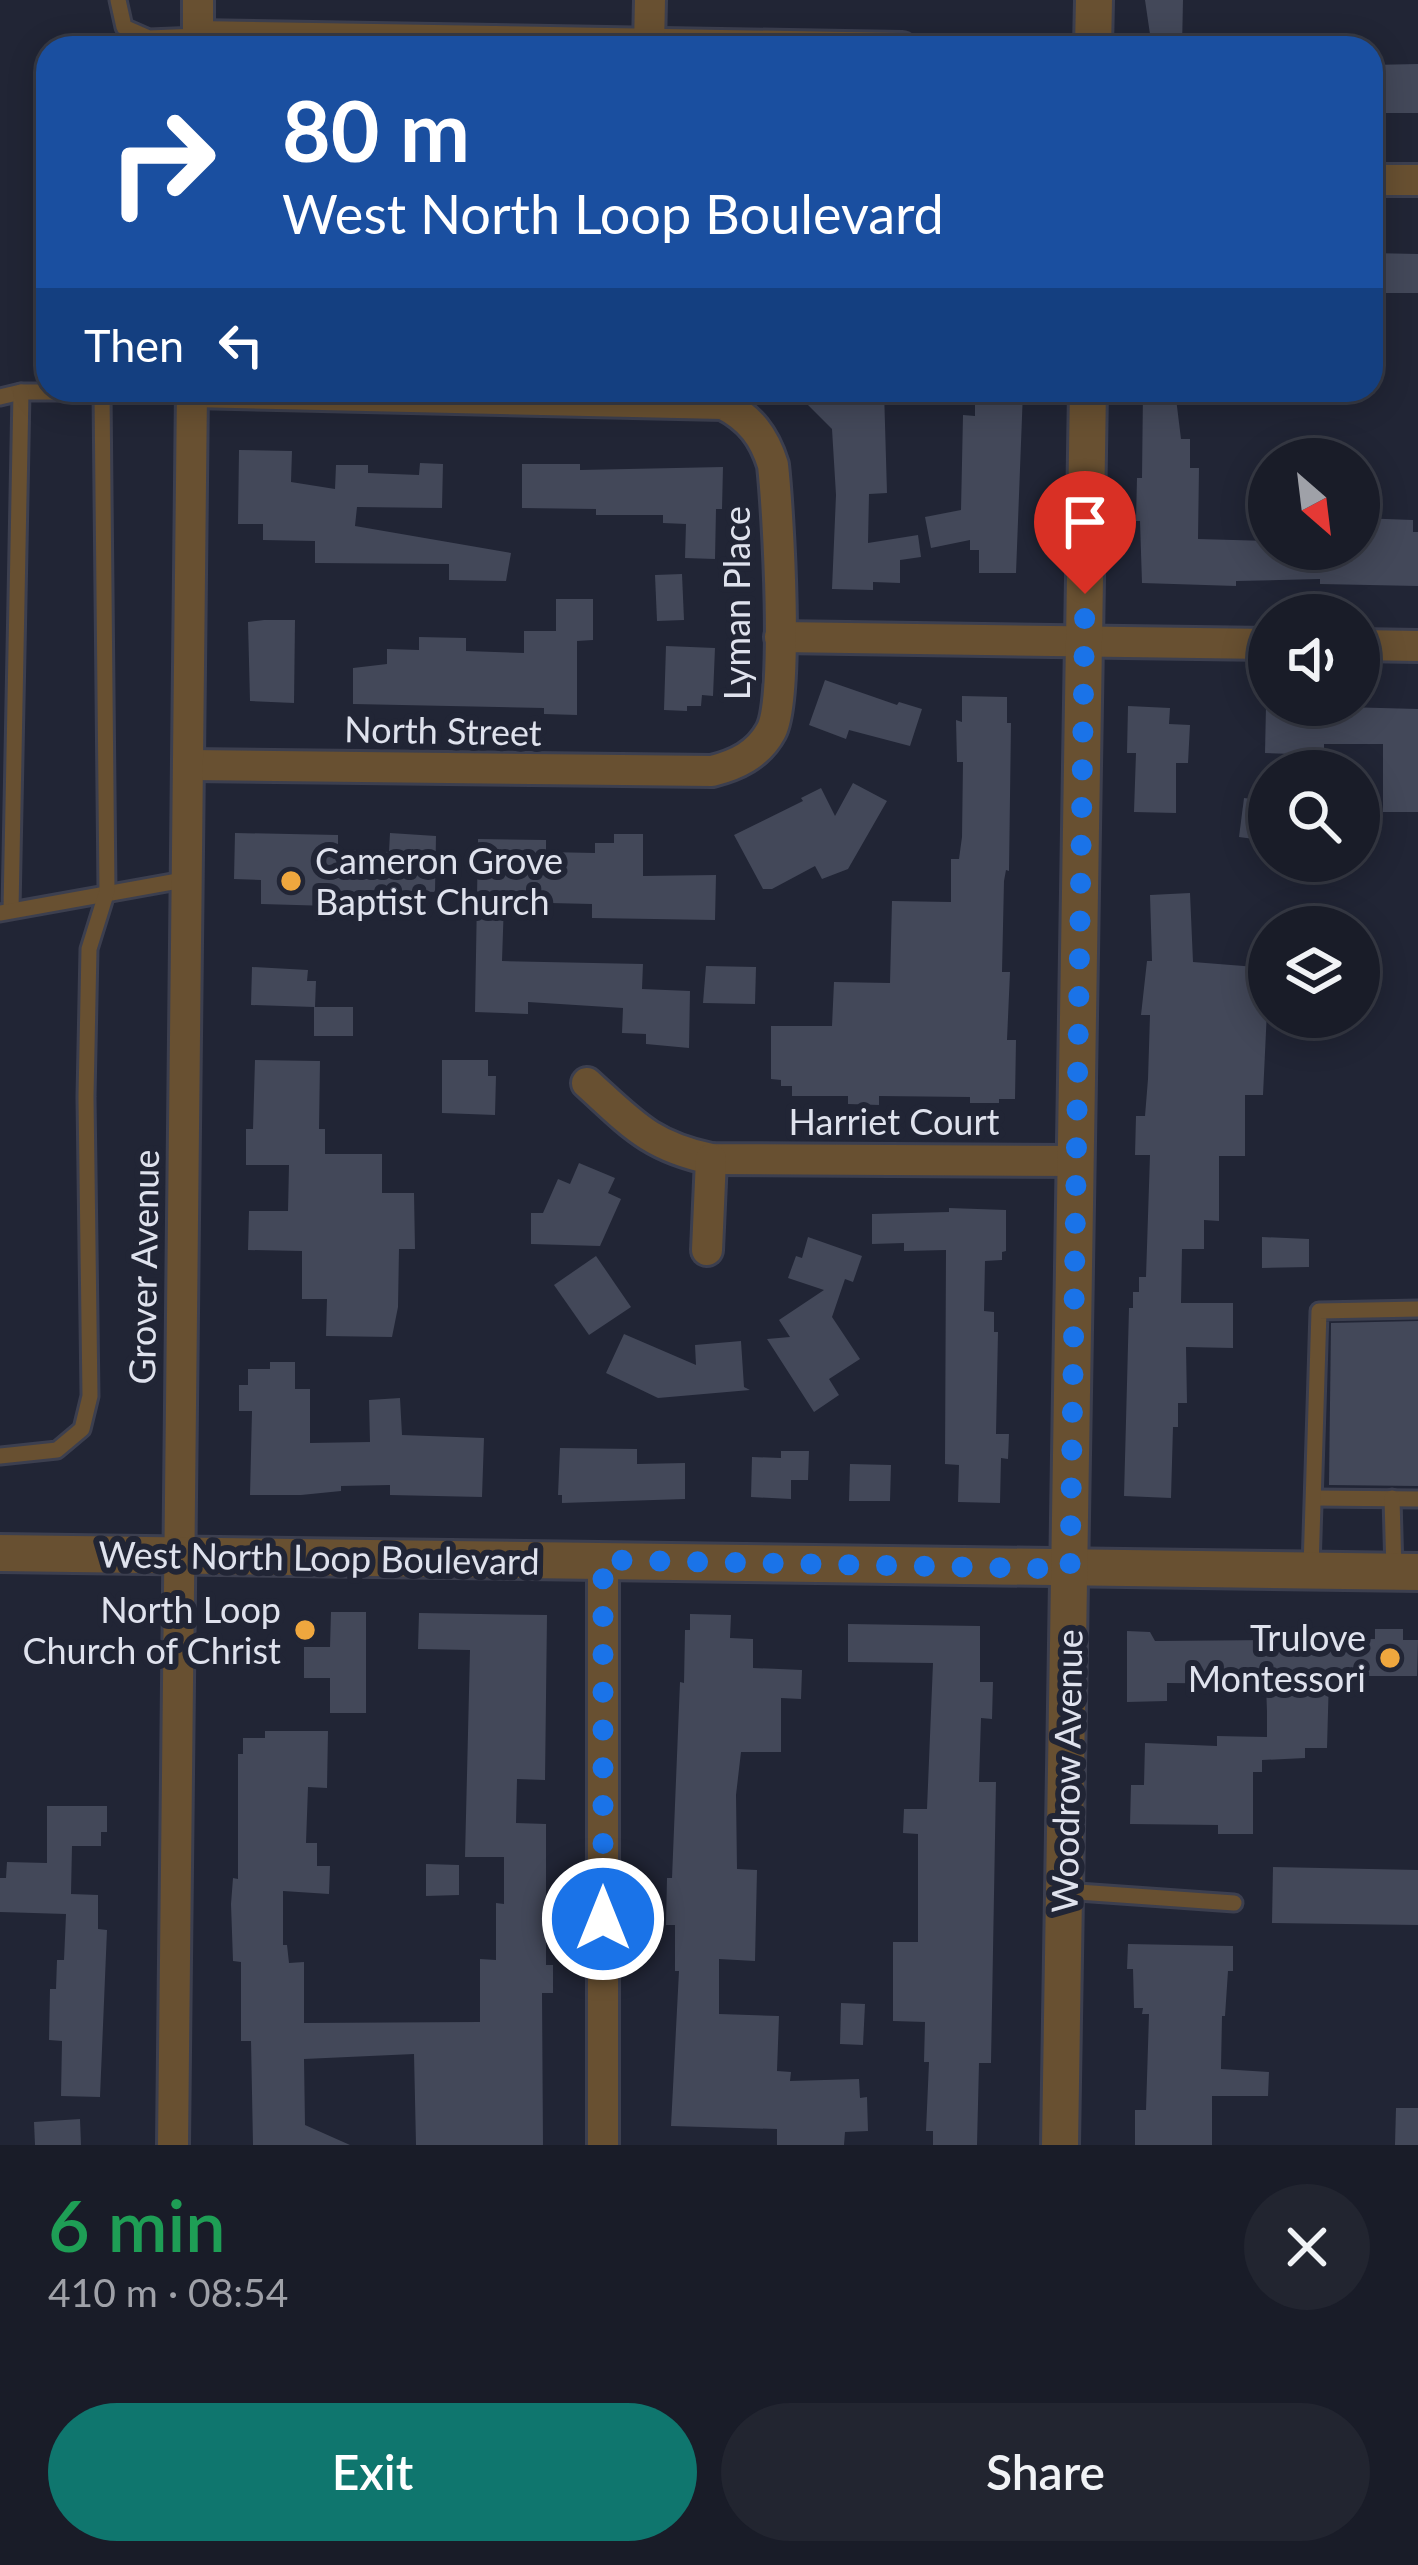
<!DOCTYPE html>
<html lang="en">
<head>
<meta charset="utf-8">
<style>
	:root { --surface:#191c28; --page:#222530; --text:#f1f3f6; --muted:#9fa1a8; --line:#373a45; --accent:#0f766e }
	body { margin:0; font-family:Lato,sans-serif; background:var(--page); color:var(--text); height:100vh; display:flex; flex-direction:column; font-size:45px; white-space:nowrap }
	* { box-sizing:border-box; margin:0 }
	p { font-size:39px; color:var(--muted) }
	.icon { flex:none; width:66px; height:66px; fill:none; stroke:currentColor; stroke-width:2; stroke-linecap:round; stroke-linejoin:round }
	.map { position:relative; height:2145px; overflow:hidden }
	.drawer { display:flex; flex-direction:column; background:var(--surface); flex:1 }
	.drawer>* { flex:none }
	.top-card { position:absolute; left:36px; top:36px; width:1347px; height:366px; border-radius:36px; box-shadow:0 6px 30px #0003,0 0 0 3px var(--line); background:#1a4fa0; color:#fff; overflow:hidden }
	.needle { width:78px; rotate:152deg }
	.controls { position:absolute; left:1248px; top:438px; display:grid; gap:24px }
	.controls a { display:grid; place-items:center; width:132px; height:132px; border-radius:50%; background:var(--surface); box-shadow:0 6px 30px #0003,0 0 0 3px var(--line); font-size:60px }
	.pin { position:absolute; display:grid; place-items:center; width:102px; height:102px; color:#fff; margin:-123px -51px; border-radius:50% 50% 50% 0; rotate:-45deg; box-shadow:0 0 12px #0007 }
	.pin .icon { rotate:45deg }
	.me { position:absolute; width:132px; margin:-66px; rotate:0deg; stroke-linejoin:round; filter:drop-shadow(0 0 9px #0008) }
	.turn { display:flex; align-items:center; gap:42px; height:252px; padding:0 48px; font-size:54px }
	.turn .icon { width:156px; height:156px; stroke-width:2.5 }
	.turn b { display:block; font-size:84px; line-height:102px }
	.then { display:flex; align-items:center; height:114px; padding:0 48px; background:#0003; gap:24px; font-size:45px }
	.round { display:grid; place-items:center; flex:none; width:126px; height:126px; border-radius:63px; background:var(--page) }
	.overview { display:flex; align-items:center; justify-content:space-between; height:204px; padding:0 48px }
	h1 { font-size:72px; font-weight:600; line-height:90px; color:#1e9e55 }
	.cta { display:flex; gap:24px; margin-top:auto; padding:24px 48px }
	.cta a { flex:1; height:138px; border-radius:72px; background:var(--accent); color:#fff; font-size:48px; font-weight:600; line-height:138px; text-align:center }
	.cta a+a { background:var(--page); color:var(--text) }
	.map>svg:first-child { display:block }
	.building { fill:#434859 }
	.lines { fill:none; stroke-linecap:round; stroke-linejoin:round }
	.service-casing { stroke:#3c3f4f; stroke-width:21 }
	.minor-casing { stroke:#3c3f4f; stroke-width:36 }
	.tertiary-casing { stroke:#3c3f4f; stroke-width:42 }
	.service { stroke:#685031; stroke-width:15 }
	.minor { stroke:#685031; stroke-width:30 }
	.tertiary { stroke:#685031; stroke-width:36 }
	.route { stroke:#1a73e8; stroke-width:21; stroke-dasharray:0 37.8 }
	.poi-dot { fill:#efa73e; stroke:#212535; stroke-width:4.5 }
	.labels { text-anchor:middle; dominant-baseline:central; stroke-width:12; stroke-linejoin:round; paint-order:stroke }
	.street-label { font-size:36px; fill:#dfe2ed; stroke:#212535 }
	.poi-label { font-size:36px; fill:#dfe2ed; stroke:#212535; text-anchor:end }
</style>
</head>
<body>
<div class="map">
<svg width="1418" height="2145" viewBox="0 0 1418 2145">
	<rect width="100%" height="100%" fill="#212535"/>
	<g class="building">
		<polygon points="1145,0 1183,0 1182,48 1152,48"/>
		<polygon points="1418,64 1418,113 1371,113 1371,65"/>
		<polygon points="1371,253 1418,254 1418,293 1371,293"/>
		<polygon points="793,390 884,390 887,493 869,494 868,543 918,535 921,557 900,560 900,583 873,582 873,590 832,589 836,495 832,429"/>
		<polygon points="975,390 1023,391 1016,573 979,573 979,550 970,550 970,540 931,548 925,517 961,510 963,415 975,416"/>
		<polygon points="1143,390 1175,390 1181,439 1190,439 1190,468 1199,468 1198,539 1269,541 1269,549 1359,549 1359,518 1413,520 1413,532 1418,532 1418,586 1320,584 1320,579 1236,581 1236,586 1142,583 1140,521 1136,521 1137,478 1142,478"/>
		<polygon points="239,450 292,451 291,482 335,489 336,465 368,465 368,473 419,475 420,463 443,464 442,508 357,507 355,526 511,553 506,581 449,580 449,564 315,563 315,541 263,540 263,524 238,524"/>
		<polygon points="522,464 580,464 580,470 723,467 722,509 716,509 715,559 685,558 686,524 663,523 663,515 596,515 596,509 522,508"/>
		<polygon points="682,574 684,620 657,621 655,575"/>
		<polygon points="556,599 593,599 593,640 577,641 577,715 544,714 544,708 353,704 353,668 387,664 387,649 419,650 419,637 466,638 466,651 524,653 524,631 556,631"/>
		<polygon points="264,620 295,620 294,703 250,701 248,622"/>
		<polygon points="666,646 715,648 713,696 702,695 701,706 687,706 687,711 664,710"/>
		<polygon points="825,680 897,705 899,702 922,709 910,746 849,730 846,739 809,725"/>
		<polygon points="962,696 1007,697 1007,723 1011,723 1009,871 1006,870 1004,881 1002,972 1010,972 1007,1040 1016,1040 1015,1099 999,1099 999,1103 970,1103 970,1097 879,1096 879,1105 848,1104 848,1096 792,1096 792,1086 781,1086 781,1080 771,1079 771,1026 832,1026 834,982 890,983 892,901 951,902 951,859 959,859 962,837 963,762 957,762 956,720 962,722"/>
		<polygon points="1266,705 1418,709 1418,812 1383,812 1383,744 1324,744 1324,755 1265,753"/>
		<polygon points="1128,706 1170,708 1169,724 1190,725 1188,763 1176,763 1176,813 1134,812 1136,753 1127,753"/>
		<polygon points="853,783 887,801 848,869 822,879 815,866 772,889 763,889 734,835 803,801 801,798 821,788 835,816"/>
		<polygon points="1244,798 1269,801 1269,841 1239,837"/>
		<polygon points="235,833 338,835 338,850 389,852 390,833 436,836 435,892 366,890 365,907 261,904 261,880 234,879"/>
		<polygon points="614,834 643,834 643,876 716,875 715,920 592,918 592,904 504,902 502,961 643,964 642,989 690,991 689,1048 646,1044 646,1034 622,1033 623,1008 528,1002 528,1014 475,1012 478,839 546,840 546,852 595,853 595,843 614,843"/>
		<polygon points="1190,893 1193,962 1269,968 1263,1095 1245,1095 1245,1156 1219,1156 1219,1221 1204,1220 1204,1249 1182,1249 1181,1303 1233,1303 1233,1348 1186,1347 1187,1403 1178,1403 1178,1427 1173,1427 1171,1498 1124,1496 1129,1308 1133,1308 1133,1292 1139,1292 1139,1277 1146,1277 1150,1155 1135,1155 1136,1116 1145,1116 1148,1079 1150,1015 1141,1015 1147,961 1152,961 1150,895"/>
		<polygon points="706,966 756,967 755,1004 703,1003"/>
		<polygon points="252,967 308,970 307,981 316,981 315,1007 353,1007 353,1036 314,1036 314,1007 251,1005"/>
		<polygon points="255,1060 320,1061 319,1129 325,1129 325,1154 382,1154 382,1193 414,1193 415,1249 399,1249 398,1307 392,1337 326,1336 327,1299 302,1299 302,1251 248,1250 249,1211 288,1211 289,1165 246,1165 246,1129 253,1129"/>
		<polygon points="442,1060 488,1060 488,1076 496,1076 495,1115 442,1113"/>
		<polygon points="579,1163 615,1178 608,1193 621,1199 600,1246 531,1244 531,1213 543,1213 558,1179 570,1184"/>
		<polygon points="949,1208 1006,1210 1006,1251 1002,1252 1002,1260 985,1261 984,1311 994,1312 994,1332 998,1332 996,1434 1009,1434 1008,1459 1001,1458 1000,1503 958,1502 959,1465 945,1464 946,1250 904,1251 904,1243 872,1244 872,1214 949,1212"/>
		<polygon points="808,1237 862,1256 853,1282 845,1279 832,1317 860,1359 829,1379 839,1395 814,1412 767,1339 790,1337 779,1320 824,1290 788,1278 796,1256 802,1258"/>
		<polygon points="1262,1237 1309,1239 1309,1267 1262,1268"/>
		<polygon points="596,1256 631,1307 589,1335 554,1285"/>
		<polygon points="1418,1321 1418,1486 1329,1485 1331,1323"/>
		<polygon points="624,1334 696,1365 695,1345 741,1341 744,1387 750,1390 658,1398 606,1373"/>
		<polygon points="270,1362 295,1362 295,1389 310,1389 310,1443 370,1442 369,1400 400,1398 402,1435 484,1438 482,1497 390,1495 390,1485 341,1486 341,1491 301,1495 250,1495 252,1411 239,1411 239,1385 248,1385 248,1369 270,1369"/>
		<polygon points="560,1448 637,1449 637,1464 685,1463 685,1499 562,1503 562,1495 558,1495"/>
		<polygon points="781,1451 809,1451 808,1480 791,1480 791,1499 751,1497 752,1457 781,1458"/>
		<polygon points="850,1464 891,1465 890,1501 849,1501"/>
		<polygon points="331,1612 366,1612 366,1713 330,1713 330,1678 304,1678 304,1647 330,1647"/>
		<polygon points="419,1613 547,1615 545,1780 517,1779 516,1823 546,1824 546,1965 553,1965 553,1993 542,1993 543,2145 416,2145 414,2054 304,2059 305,2125 350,2145 253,2145 251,2041 241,2041 241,1962 233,1961 231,1904 233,1878 238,1879 238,1754 243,1754 243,1738 265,1738 265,1731 328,1731 327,1788 308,1787 306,1843 317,1843 317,1866 330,1866 329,1894 283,1891 283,1945 287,1945 289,1963 304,1962 304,2023 480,2022 480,1959 496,1960 496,1903 504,1904 504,1857 465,1857 470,1650 418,1649"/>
		<polygon points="690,1614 731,1615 730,1638 753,1639 753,1668 802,1670 801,1699 781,1698 781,1752 741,1752 736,1795 737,1869 757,1870 755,1961 719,1959 719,2014 779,2016 777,2071 791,2072 790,2081 859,2079 860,2098 867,2097 868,2131 845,2132 844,2145 777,2145 777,2129 671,2126 679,1971 675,1971 675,1925 666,1925 667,1878 672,1878 680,1682 684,1683 685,1630 690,1630"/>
		<polygon points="848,1624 980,1626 980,1682 993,1682 992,1719 981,1718 979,1782 996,1782 991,2063 979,2063 977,2145 933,2145 933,2131 926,2131 929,2062 924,2062 925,2022 893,2021 893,1942 918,1942 918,1834 903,1833 904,1809 927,1809 933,1663 848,1662"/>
		<polygon points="1375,1629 1403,1629 1403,1640 1418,1640 1417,1676 1329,1676 1327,1748 1305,1748 1305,1758 1262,1760 1262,1772 1253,1772 1253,1834 1218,1834 1218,1825 1130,1824 1131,1785 1144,1785 1145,1743 1217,1746 1217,1736 1267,1737 1267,1712 1266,1684 1167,1683 1167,1701 1127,1702 1127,1631 1150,1632 1155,1641 1375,1639"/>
		<polygon points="47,1806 107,1806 107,1832 101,1832 101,1846 72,1846 71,1894 98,1895 98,1929 107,1930 100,2097 61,2096 62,2041 49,2040 50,1989 56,1989 57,1960 64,1960 66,1914 0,1912 0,1878 6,1878 7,1862 47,1863"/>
		<polygon points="426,1864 459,1865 459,1895 426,1896"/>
		<polygon points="1273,1867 1418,1870 1418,1925 1272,1923"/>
		<polygon points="1128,1944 1233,1946 1233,1971 1228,1971 1225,2016 1222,2016 1221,2069 1269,2072 1268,2096 1212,2096 1212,2145 1135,2145 1135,2110 1146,2110 1149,2014 1142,2014 1143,2008 1134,2008 1133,1969 1127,1969"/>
		<polygon points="841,2003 865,2004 863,2045 840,2044"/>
		<polygon points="1396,2108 1418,2108 1418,2145 1395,2145"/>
		<polygon points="80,2119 81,2145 35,2145 34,2122"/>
	</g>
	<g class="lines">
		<defs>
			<g id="service">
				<polyline points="118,0 124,27 149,38 198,36"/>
				<polyline points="0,397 21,392 192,392"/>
				<polyline points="11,910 21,392"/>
				<polyline points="0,913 189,879"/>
				<polyline points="0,1456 57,1450 82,1429 90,1396 86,1097 89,949 107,891 102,392"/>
				<polyline points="1314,1498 1418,1499"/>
				<polyline points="1392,1498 1394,1572"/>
				<polyline points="1311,1568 1319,1311 1418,1309"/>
				<polyline points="1064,1891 1234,1903"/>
			</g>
			<g id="minor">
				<polyline points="198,36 902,48"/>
				<polyline points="649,46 650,0"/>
				<polyline points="198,48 198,0"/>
				<polyline points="1371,180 1418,180"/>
				<polyline points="780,637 1269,644"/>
				<polyline points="1359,645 1418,646"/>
				<path d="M191 765 712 771C736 765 758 755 771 731 789 698 778 511 773 465 764 436 750 418 723 404L192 392"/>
				<path d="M587 1083C632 1124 650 1146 711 1159L1076 1161"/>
				<polyline points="707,1250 711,1159"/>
				<polyline points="603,1560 603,2145"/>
				<polyline points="173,2145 192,390"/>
			</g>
			<g id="tertiary">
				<polyline points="1093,48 1094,0"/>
				<polyline points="0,1553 1418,1572"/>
				<polyline points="1060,2145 1088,390"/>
			</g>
		</defs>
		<use href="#service" class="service-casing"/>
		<use href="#minor" class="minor-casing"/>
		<use href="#tertiary" class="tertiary-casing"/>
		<use href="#service" class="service"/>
		<use href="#minor" class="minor"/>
		<use href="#tertiary" class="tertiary"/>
	</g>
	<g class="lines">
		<polyline class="route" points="603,1919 603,1560 1070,1569 1085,594"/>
	</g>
	<g class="poi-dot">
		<circle cx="291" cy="881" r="12"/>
		<circle cx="305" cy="1630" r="12"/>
		<circle cx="1390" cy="1658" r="12"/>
	</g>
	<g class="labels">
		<g class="street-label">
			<text transform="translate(736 603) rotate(-90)">Lyman Place</text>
			<text transform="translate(443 730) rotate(1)">North Street</text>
			<text x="894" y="1121">Harriet Court</text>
			<text transform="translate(143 1267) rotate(-89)">Grover Avenue</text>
			<text transform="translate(319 1557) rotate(1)">West North Loop Boulevard</text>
			<text transform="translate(1066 1771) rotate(-89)">Woodrow Avenue</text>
		</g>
		<g class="poi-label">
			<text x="315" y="860" text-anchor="start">Cameron Grove<tspan x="315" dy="41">Baptist Church</tspan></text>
			<text x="281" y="1609">North Loop<tspan x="281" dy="41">Church of Christ</tspan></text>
			<text x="1366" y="1637">Trulove<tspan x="1366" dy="41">Montessori</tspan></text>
		</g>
	</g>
</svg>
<div class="controls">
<a><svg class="needle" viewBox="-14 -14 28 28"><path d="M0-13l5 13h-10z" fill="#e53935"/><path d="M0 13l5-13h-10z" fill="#9fa1a8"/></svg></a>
<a><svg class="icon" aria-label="sound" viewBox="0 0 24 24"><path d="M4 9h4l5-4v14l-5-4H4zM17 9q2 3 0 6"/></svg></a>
<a><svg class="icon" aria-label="search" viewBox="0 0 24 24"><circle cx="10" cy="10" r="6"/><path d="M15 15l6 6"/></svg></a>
<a><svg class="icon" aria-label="layers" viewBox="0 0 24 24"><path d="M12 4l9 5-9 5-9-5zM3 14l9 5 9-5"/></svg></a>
</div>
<div class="pin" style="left:1085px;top:594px;background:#d93025"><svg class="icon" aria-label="arrive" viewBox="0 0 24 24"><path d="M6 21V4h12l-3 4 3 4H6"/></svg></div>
<svg class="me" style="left:603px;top:1919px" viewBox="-20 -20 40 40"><circle r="17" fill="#1a73e8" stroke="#fff" stroke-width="3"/><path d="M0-11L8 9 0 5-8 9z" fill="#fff"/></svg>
<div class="top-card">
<div class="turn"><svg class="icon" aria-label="right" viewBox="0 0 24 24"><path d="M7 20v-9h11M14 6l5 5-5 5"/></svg><div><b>80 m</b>West North Loop Boulevard</div></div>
<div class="then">Then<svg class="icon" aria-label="left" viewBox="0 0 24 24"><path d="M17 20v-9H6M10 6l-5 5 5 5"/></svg></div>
</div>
</div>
<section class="drawer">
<div class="overview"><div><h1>6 min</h1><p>410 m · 08:54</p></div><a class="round"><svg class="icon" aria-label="close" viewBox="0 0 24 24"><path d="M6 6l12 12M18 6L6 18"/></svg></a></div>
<div class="cta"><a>Exit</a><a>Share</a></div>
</section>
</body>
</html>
